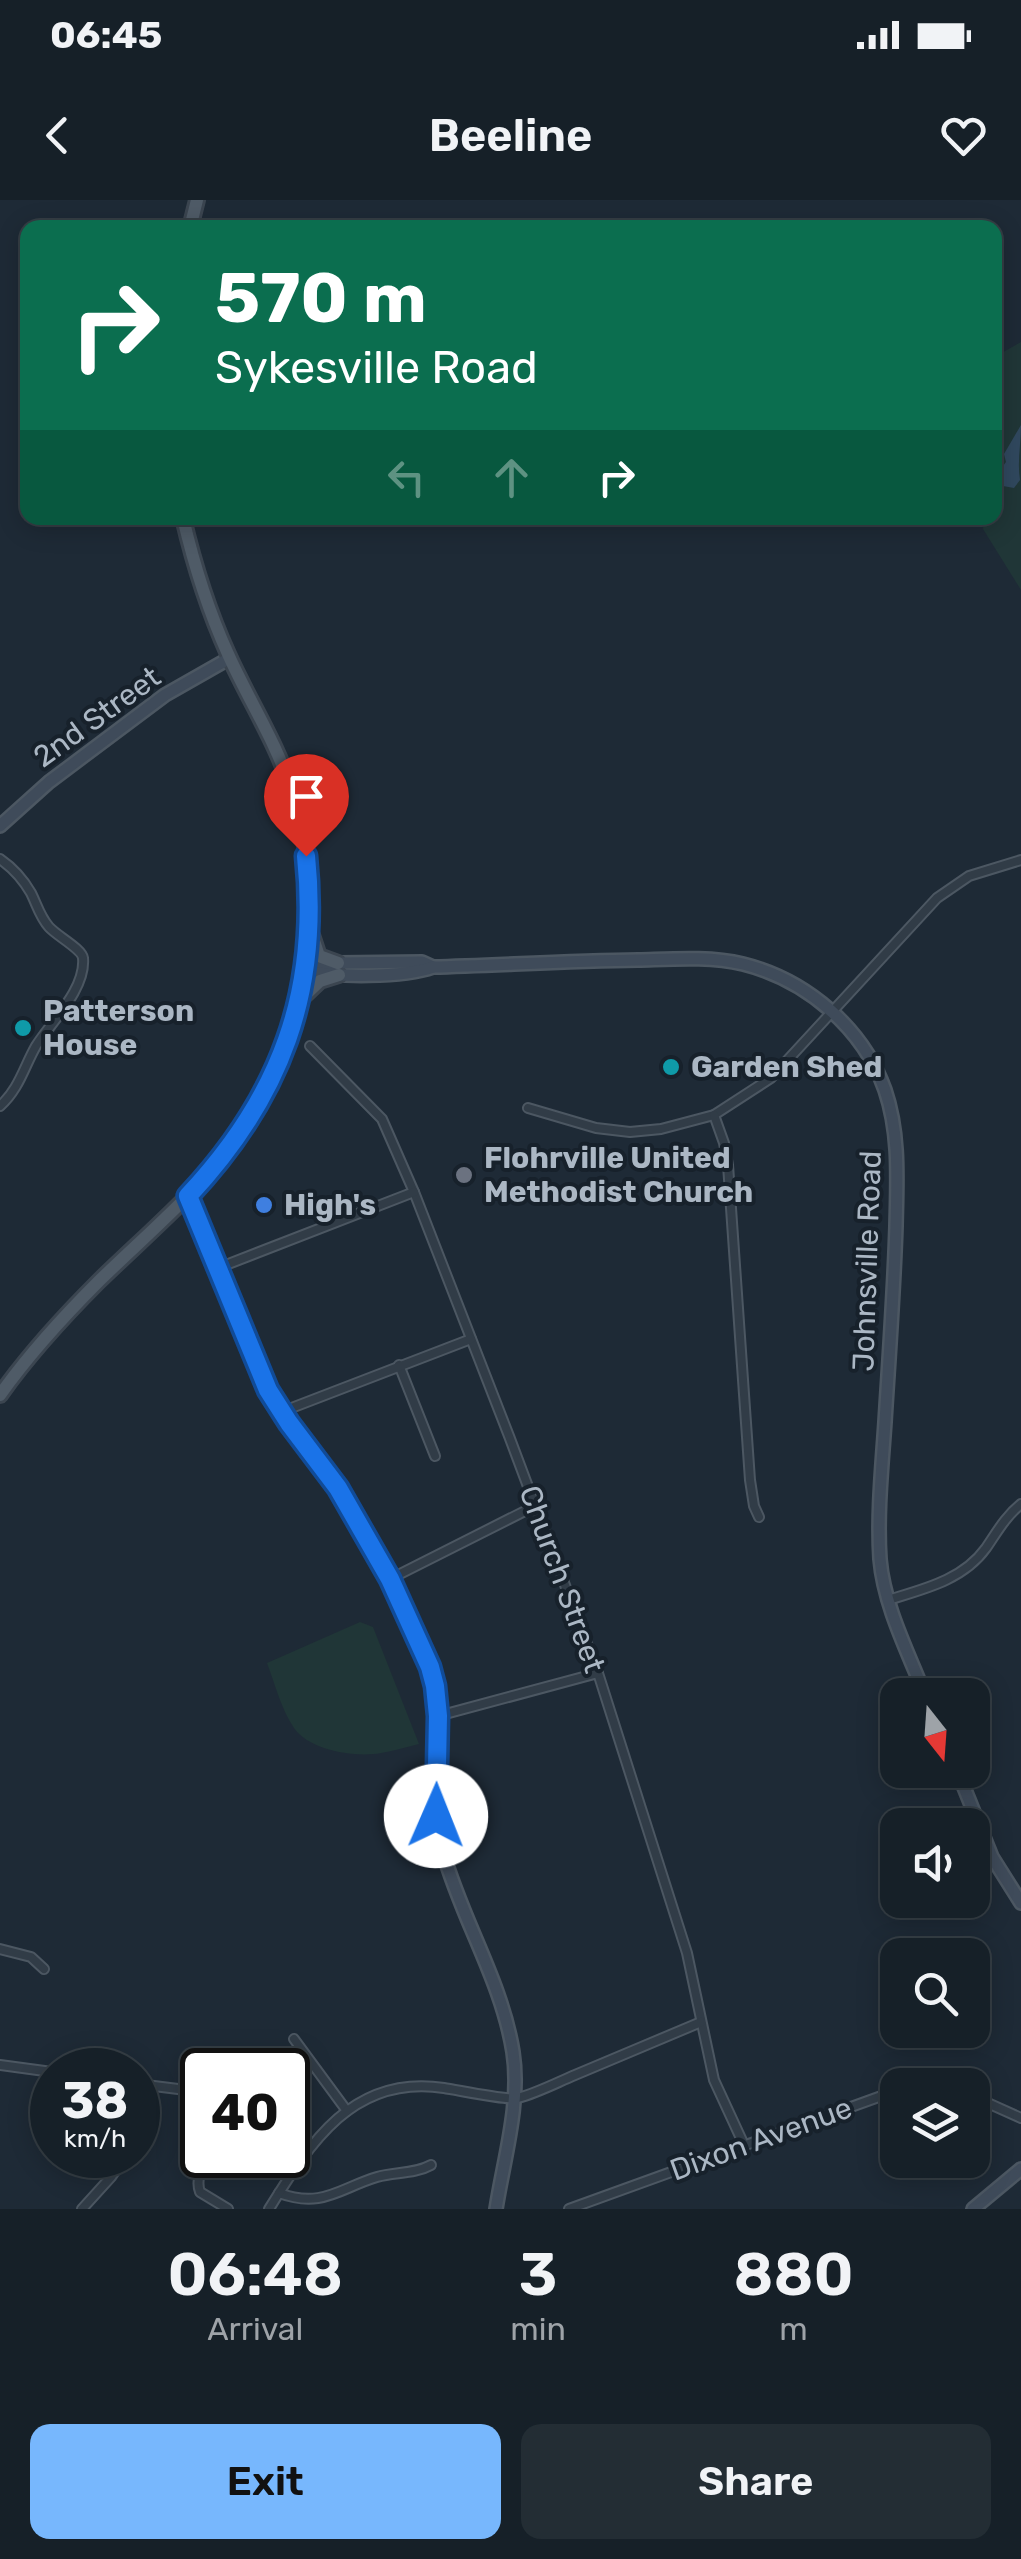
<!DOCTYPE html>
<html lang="en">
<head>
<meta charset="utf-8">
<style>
	:root { --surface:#162028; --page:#232d34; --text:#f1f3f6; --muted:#9ea3a8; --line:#353e45; --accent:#77b7fd }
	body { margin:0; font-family:Rubik,sans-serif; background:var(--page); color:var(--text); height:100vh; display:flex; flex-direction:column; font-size:38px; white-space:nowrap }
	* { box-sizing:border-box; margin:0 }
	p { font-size:32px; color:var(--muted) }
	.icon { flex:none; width:55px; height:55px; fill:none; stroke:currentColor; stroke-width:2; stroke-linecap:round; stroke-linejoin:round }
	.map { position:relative; height:2009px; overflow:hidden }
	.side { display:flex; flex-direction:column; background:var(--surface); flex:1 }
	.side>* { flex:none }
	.guide { position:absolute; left:20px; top:20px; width:982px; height:305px; border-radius:20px; box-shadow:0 5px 25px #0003,0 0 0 2px var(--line); background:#0b6e4f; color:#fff; overflow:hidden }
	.needle { width:65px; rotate:163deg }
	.fabs { position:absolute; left:880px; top:1478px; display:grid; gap:20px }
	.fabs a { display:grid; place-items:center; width:110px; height:110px; border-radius:20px; background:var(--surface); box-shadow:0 5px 25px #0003,0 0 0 2px var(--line); font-size:50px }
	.speed { position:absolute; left:30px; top:1848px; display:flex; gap:20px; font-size:50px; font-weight:700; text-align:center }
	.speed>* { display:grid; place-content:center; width:130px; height:130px; border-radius:50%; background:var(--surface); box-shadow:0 5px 25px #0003,0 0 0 2px var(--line); line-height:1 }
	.speed small { font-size:25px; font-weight:400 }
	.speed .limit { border:5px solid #111; border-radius:15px; background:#fff; color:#111 }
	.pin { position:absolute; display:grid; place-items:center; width:85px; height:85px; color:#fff; margin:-102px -42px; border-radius:50% 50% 50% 0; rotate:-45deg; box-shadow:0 0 10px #0007 }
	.pin .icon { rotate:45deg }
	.me { position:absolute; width:110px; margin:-55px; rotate:1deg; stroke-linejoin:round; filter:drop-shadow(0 0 8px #0008) }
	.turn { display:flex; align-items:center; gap:35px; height:210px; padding:0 30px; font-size:45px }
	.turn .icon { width:130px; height:130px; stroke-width:2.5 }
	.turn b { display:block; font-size:70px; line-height:85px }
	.lanes { display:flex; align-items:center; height:95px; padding:0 30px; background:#0003; justify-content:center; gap:50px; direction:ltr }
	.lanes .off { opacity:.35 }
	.eta { display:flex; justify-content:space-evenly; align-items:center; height:170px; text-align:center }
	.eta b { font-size:60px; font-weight:600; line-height:70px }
	.cta { display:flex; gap:20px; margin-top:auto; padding:20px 30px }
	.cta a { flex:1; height:115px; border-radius:20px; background:var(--accent); color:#111; font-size:40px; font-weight:600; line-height:115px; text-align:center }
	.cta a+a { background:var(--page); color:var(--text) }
	.status { display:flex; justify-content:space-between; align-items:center; height:70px; padding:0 50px; background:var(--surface); direction:ltr }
	.status svg { height:28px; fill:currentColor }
	header { display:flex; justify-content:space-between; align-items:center; height:130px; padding:0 30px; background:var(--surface); font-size:45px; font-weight:600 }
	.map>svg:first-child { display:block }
	.green { fill:#203637 }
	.water { fill:#30485e }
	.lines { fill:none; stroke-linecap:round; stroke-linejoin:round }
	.street-casing { stroke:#4c5762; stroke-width:12 }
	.secondary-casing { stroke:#4c5762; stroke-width:16 }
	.primary-casing { stroke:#3b4550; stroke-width:18 }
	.street { stroke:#313c47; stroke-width:8 }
	.secondary { stroke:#3f4b5a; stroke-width:11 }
	.primary { stroke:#4f5b67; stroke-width:12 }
	.route-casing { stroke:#114b97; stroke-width:25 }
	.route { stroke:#1a73e8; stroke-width:18 }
	.culture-dot { fill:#0f9aa8; stroke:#17212b; stroke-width:4 }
	.worship-dot { fill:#6b7280; stroke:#17212b; stroke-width:4 }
	.shop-dot { fill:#3f7fe0; stroke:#17212b; stroke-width:4 }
	.labels { text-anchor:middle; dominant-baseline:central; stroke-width:8; stroke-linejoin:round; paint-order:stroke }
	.street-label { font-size:30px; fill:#abb7c4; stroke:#17212b }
	.poi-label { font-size:30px; font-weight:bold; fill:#abb7c4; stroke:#17212b; text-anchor:start }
</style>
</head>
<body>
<div class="status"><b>06:45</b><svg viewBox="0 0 49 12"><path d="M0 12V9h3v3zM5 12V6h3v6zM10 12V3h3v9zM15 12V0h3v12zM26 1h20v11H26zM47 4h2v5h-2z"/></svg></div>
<header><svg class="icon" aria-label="back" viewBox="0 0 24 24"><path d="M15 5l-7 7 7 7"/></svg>Beeline<svg class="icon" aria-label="heart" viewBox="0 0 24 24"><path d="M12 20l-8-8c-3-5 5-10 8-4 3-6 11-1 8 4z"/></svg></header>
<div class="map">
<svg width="1021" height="2009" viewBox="0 0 1021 2009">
	<rect width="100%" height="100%" fill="#1e2a36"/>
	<g class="green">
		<polygon points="1021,142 1021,390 983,329 984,318 995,318 995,188 998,155"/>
		<path d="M360 1422 373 1427 419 1544C406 1547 393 1551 381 1553 355 1558 309 1550 294 1528 281 1509 275 1484 267 1463Z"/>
	</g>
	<path class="water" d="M1021 225C1021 244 1017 262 1020 280L1014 288 1003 286 995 279V261L1000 270 1006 262 1004 254Z"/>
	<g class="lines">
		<defs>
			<g id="street">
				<path d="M0 659C13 668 23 679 31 693 37 705 40 717 49 727 57 736 82 749 83 758 86 789 51 822 36 846 24 867 19 889 0 906"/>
				<polyline points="310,846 382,919 414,992 509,1236 598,1473 687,1753 714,1880 744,1945"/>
				<polyline points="528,908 596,928 630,932 661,929 714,915 771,878 937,698 969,676 1021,660"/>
				<polyline points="714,915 724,943 728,965 750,1280 754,1306 759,1317"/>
				<polyline points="218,1068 414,992"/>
				<polyline points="399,1165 435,1256"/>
				<polyline points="281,1212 471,1139"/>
				<polyline points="390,1379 535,1306"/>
				<path d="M888 1400C924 1389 963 1380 986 1348 997 1332 1005 1317 1021 1304"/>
				<polyline points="438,1516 598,1473"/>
				<polyline points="0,1749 31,1757 44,1769"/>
				<polyline points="294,1839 347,1911"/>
				<polyline points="0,1865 52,1872"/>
				<polyline points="138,1884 202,1892"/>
				<polyline points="972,1896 1021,1918"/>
				<polyline points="138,1935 149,1885"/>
				<path d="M210 1955C203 1967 195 1978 200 1992L228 2009"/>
				<path d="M279 1993C322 2009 340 1988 377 1977 395 1972 415 1974 431 1965"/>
				<polyline points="82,2009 111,1977 126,1955"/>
				<path d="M269 2009C310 1943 353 1874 444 1888 458 1890 509 1901 518 1898 537 1893 556 1883 575 1875 617 1857 659 1840 701 1822"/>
				<polyline points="569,2009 898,1890"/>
			</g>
			<g id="secondary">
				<polyline points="0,626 49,582 165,495 230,458"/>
				<polyline points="309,770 338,763 422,762 433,767"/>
				<path d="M305 771C336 777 403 778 433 767 501 765 569 761 638 760 673 759 709 756 743 764 807 780 863 828 885 890 900 934 897 980 896 1026 894 1091 889 1157 885 1222 882 1267 877 1314 880 1359 884 1406 908 1452 925 1495"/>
				<path d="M188 996C206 1040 224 1084 243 1129 251 1149 259 1172 269 1191 288 1227 317 1256 339 1290 374 1344 406 1404 429 1465 452 1524 426 1591 443 1652 462 1720 502 1782 513 1852 521 1903 504 1958 496 2009"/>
				<polyline points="957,1570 992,1657 1021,1703"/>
				<polyline points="973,2009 1021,1969"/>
			</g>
			<g id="primary">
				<polyline points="190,28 197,0"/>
				<polyline points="312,735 319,756 338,763"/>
				<polyline points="300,800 320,781 339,775"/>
				<path d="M0 1195C29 1154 64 1116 99 1081 135 1046 174 1012 208 975 299 871 334 724 292 592 277 543 249 501 228 454 208 410 194 365 183 318"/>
			</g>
		</defs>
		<use href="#street" class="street-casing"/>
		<use href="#secondary" class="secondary-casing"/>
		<use href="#primary" class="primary-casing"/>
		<use href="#street" class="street"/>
		<use href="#secondary" class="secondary"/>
		<use href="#primary" class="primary"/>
	</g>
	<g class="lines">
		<defs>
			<path id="route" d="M306 656C320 791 281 897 188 996L268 1190 289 1223 338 1288 390 1379 430 1467 435 1486 438 1516 436 1616"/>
		</defs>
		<use href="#route" class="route-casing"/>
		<use href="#route" class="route"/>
	</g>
	<g class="culture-dot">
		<circle cx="23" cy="828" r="10"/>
		<circle cx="671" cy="867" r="10"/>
	</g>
	<circle class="worship-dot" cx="464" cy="975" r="10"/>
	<circle class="shop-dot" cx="264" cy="1005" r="10"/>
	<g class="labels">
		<g class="street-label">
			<text transform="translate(97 517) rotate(-36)">2nd Street</text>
			<text transform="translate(867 1061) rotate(-88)">Johnsville Road</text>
			<text transform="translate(562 1379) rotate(70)">Church Street</text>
			<text transform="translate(761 1939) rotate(-20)">Dixon Avenue</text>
		</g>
		<g class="poi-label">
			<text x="43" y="811">Patterson<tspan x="43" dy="34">House</tspan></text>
			<text x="691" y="867">Garden Shed</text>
			<text x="484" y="958">Flohrville United<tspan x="484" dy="34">Methodist Church</tspan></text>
			<text x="284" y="1005">High's</text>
		</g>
	</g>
</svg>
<div class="fabs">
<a><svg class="needle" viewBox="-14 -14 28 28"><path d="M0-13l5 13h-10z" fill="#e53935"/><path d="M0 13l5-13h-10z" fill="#9ea3a8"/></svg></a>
<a><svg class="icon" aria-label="sound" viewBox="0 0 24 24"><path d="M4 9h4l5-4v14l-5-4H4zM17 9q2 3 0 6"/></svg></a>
<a><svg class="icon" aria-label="search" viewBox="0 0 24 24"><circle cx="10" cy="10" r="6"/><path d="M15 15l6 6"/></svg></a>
<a><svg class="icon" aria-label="layers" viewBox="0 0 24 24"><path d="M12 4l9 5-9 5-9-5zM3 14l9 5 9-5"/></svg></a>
</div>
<div class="speed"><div>38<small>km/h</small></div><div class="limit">40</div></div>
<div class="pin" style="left:306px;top:656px;background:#d93025"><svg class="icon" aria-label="arrive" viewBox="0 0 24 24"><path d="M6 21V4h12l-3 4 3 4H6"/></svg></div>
<svg class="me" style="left:436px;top:1616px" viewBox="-20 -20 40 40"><circle r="19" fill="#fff"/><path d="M0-13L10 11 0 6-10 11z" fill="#1a73e8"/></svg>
<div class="guide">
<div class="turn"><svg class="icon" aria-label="right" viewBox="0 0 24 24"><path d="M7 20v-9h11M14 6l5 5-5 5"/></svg><div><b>570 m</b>Sykesville Road</div></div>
<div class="lanes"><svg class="icon off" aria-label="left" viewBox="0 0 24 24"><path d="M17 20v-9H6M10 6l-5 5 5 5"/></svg><svg class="icon off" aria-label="ahead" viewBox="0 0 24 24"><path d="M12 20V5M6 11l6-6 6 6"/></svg><svg class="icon" aria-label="right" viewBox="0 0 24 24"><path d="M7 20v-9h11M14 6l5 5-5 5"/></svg></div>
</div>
</div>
<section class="side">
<div class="eta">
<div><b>06:48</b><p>Arrival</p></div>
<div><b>3</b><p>min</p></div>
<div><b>880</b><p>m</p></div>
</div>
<div class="cta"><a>Exit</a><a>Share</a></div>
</section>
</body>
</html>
